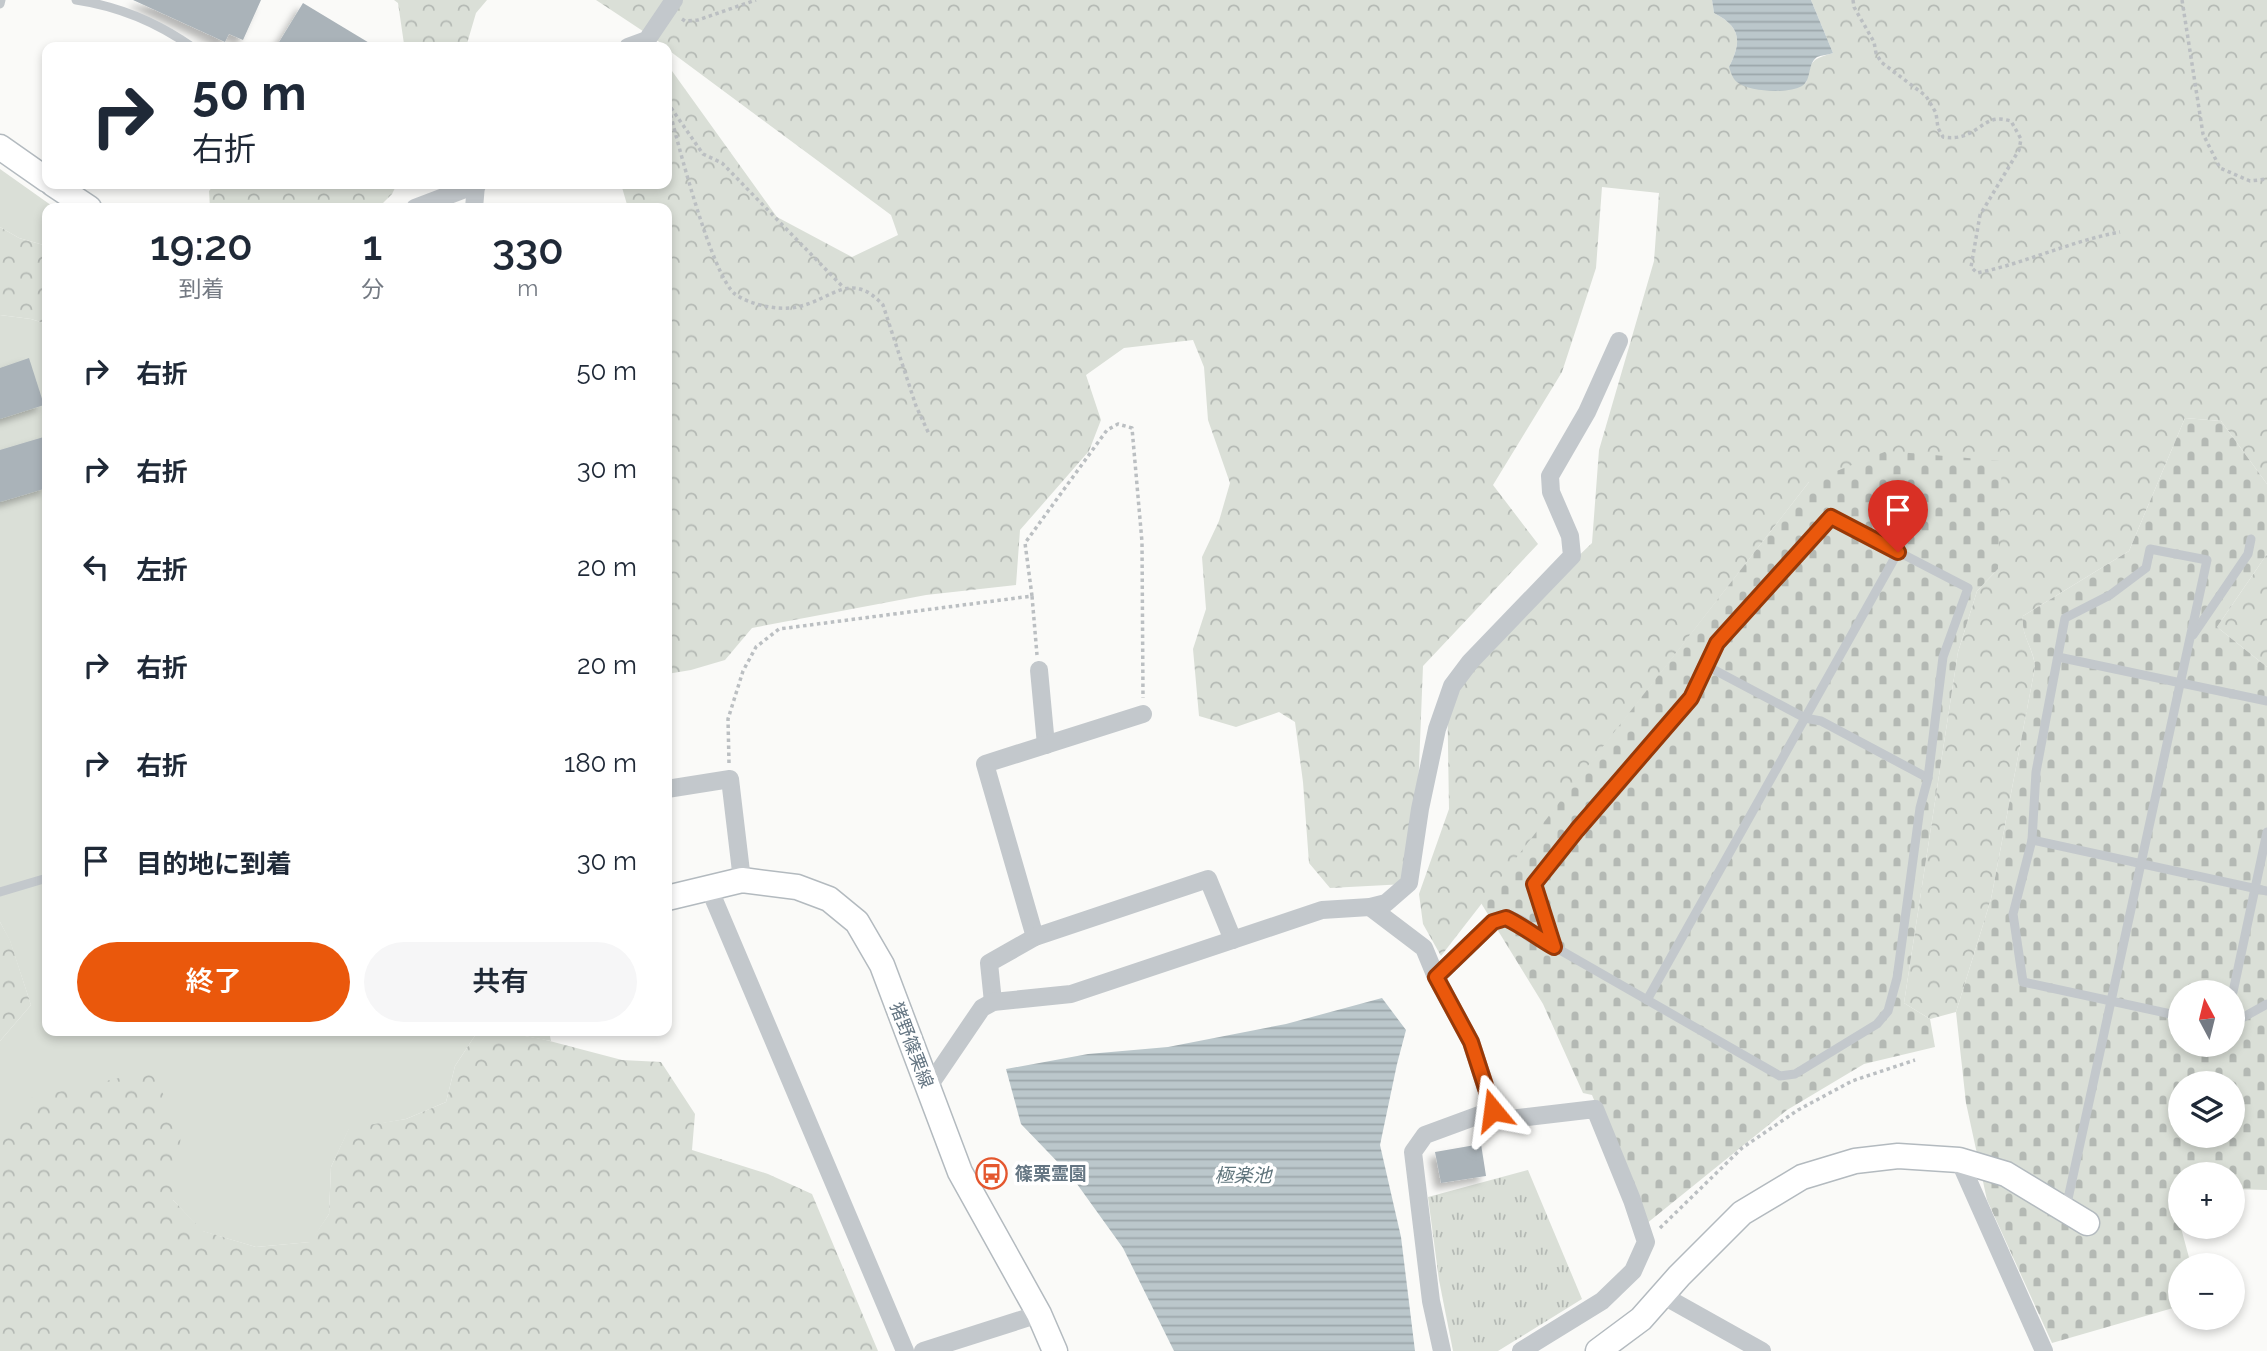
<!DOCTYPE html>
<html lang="ja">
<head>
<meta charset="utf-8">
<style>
	:root { --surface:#fff; --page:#f6f6f7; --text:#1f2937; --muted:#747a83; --accent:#ea580c }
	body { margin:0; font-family:Raleway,"Noto Sans JP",sans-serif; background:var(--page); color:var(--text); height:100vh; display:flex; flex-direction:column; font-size:26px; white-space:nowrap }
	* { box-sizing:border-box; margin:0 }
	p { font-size:23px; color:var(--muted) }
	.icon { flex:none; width:38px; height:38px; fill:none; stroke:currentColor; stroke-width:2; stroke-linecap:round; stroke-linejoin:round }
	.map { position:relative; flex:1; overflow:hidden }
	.sheet { position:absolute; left:42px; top:203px; width:630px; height:833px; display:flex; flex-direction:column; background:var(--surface); border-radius:14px; box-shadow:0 4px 10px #0003 }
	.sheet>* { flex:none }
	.banner { position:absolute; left:42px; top:42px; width:630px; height:147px; border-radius:14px; box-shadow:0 4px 10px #0003; background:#fff; color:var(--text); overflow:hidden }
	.needle { width:46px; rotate:353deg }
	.tools { position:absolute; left:2168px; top:980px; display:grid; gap:14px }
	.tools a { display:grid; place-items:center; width:77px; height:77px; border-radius:50%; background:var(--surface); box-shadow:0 4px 10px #0003; font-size:35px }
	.pin { position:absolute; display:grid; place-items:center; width:60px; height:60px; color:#fff; margin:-72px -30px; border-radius:50% 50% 50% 0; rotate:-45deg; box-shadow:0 0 7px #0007 }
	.pin .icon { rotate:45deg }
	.me { position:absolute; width:77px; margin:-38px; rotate:344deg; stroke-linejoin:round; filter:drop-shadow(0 0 5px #0008) }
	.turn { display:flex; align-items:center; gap:24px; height:147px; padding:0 35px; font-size:32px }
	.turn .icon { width:91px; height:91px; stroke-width:2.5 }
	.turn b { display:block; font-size:49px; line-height:60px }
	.eta { display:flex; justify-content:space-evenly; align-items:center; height:119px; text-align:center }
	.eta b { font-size:42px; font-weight:600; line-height:49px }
	.primary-button { display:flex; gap:14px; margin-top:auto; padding:14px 35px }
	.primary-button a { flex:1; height:80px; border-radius:42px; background:var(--accent); color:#fff; font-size:28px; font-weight:600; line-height:80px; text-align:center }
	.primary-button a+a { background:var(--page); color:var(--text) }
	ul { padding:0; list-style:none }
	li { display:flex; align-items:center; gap:21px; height:98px; padding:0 35px }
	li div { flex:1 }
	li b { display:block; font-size:26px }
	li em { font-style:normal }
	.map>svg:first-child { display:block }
	.grass { fill:#dadfd7 }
	.forest { fill:url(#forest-crowns) }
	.cemetery { fill:url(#cemetery-stones); fill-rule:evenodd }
	.park { fill:url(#park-tufts) }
	.water { fill:url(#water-rules) }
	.building { fill:#aab3b9; filter:url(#shadow) }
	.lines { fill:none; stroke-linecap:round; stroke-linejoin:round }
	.secondary-casing { stroke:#b3babf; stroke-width:27 }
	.path { stroke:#bbbfc2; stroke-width:3.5; stroke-dasharray:3.5 3.5; stroke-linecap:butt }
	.lane { stroke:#c3c8cc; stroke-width:9 }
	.street { stroke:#c3c8cc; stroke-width:18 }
	.secondary { stroke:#fff; stroke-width:24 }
	.route-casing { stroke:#983908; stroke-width:18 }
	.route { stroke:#ea580c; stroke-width:12 }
	.labels { text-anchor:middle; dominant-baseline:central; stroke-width:7; stroke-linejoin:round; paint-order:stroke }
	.street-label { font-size:18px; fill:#657683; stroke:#fff }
	.poi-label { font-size:18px; font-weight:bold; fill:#657683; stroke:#fff; text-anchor:start }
	.water-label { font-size:19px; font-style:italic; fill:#60757c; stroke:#fff }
</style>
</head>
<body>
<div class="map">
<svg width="2267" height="1351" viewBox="0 0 2267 1351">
	<defs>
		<pattern id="forest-crowns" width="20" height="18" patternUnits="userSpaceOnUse" patternTransform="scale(1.75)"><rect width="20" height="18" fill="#dadfd7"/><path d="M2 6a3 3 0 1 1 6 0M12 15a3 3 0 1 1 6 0" fill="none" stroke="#b4b9b4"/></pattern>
		<pattern id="cemetery-stones" width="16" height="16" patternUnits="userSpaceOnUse" patternTransform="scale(1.75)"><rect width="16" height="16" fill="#dadfd7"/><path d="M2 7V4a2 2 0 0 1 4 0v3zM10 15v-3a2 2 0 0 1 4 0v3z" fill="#b4b9b4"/></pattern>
		<pattern id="park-tufts" width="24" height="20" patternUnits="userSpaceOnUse" patternTransform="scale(1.75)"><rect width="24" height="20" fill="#dadfd7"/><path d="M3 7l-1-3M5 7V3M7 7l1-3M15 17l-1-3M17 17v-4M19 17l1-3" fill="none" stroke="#b4b9b4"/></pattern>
		<pattern id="water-rules" width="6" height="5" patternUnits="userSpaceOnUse" patternTransform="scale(1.75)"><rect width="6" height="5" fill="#bbc7cb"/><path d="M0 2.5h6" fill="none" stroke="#9ca6aa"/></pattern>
		<filter id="shadow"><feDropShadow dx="-6" dy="6" stdDeviation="3.5" flood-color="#0004"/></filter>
	</defs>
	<rect width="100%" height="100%" fill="#fafaf8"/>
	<g class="grass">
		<polygon points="0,169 55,208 47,208 47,246 19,238 0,227"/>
		<polygon points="0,315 31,319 47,324 47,1031 478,1031 455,1066 446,1102 406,1119 349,1129 331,1167 329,1214 311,1242 256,1247 202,1231 173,1200 0,1181 0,1041 31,1005 10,941 0,922"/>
		<polygon points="497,1031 549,1031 551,1041"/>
	</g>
	<g class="forest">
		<polygon points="394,0 487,0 476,13 466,47 403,47 404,44 398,3"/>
		<path d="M596 0H1712L1714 13C1741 27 1742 41 1729 67L1806 83C1812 59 1811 60 1833 53L1811 0H2267V484L2221 421 2185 418 2129 551 2023 616C2021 637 2033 646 2035 667L1991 899 1956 1012 1930 1019 1904 1003 1958 652 1977 591 1998 569 1809 482 1441 956 1423 924 1419 894 1449 809 1447 682 1592 543 1599 450 1654 261 1659 193 1602 187 1596 268 1562 372 1493 485 1538 544 1423 666 1415 869 1406 884 1330 888 1309 863 1303 782 1295 722 1279 712 1236 727 1199 716 1193 649 1206 609 1202 557 1219 521 1230 483 1208 420 1204 367 1193 340 1124 348 1086 375 1101 420 1089 451 1020 530 1016 585 926 595 752 628 725 660 691 670 667 674V208H628L621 184H667V64L777 217 852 257 898 235 891 215 667 49V47Z"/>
		<polygon points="215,184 397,184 392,194 378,208 210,208 209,191"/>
		<polygon points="0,227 19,238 47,246 47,324 31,319 0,315"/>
		<polygon points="2267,554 2267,667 2217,627"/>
		<polygon points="0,922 10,940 31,1005 0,1041"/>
		<polygon points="478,1031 497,1031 542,1039 622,1060 661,1062 695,1114 692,1150 768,1174 812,1194 878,1351 0,1351 0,1181 3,1136 27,1099 150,1071 182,1127 173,1200 203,1231 256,1247 310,1242 329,1214 331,1167 349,1128 406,1119 446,1102 455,1066"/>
	</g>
	<g class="cemetery">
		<path d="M2185 418 2221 421 2267 484V554L2217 627 2267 667V1190L2233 1189V1174H2180V1187H2170L2191 1265H2180V1306L2052 1343 1987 1200 1966 1103 1956 1012 1991 899 2035 667C2033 645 2021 638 2023 616L2129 551ZM2180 992H2233V1045H2180ZM2180 1083H2233V1136H2180Z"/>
		<polygon points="1887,451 2002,461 1998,569 1977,591 1958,652 1904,1003 1930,1019 1935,1047 1864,1064 1787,1110 1646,1224 1592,1095 1583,1093 1543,1004 1481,903 1809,482"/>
	</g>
	<polygon class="park" points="1528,1170 1582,1299 1498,1351 1453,1351 1439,1280 1428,1197"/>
	<g class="water">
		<path d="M1712 0H1811L1833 53C1828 55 1822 55 1817 57 1807 64 1812 80 1802 86 1789 94 1749 92 1737 82 1732 78 1731 72 1729 67 1742 41 1741 27 1714 13Z"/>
		<polygon points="1382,998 1406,1030 1397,1064 1380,1145 1401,1237 1415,1351 1174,1351 1123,1248 1072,1177 1021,1124 1006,1069 1088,1054 1168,1047 1286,1024"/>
	</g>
	<g class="building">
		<polygon points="133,0 261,0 243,40 229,34 225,42"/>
		<polygon points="303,3 376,47 276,47"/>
		<polygon points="29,358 44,405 0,419 0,368"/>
		<polygon points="47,436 47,488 0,502 0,450"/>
		<polygon points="1481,1144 1486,1176 1441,1183 1435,1152"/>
	</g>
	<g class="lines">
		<defs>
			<g id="secondary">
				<polyline points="0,147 47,180"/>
				<polyline points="53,184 89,208"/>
				<polyline points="667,898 742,880 797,887 829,899 857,922 882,965 960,1172 1039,1314 1055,1351"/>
				<polyline points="1598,1351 1641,1319 1679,1276 1742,1213 1802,1177 1855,1161 1898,1156 1959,1160 2006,1174 2087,1223"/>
			</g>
		</defs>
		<use href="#secondary" class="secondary-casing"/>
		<g class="path">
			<path d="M1853 0 1854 7 1874 42 1876 53 1881 62 1926 96 1936 113 1938 128 1943 137C1973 142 1981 119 1999 119 2003 119 2007 120 2011 121L2021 139 2019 150 1980 215 1971 267 1977 273C2026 263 2071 241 2120 232"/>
			<polyline points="2182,0 2203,134 2220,168 2250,181 2267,179"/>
			<polyline points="682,19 685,21 698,20 756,0"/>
			<polyline points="667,102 703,154 722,163 844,288"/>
			<path d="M669 108C677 141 712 276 735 294 750 305 779 311 797 307 832 300 850 269 883 305L916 406 929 434"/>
			<polyline points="1032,596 1025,543 1107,430 1118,424 1132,428 1142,542 1143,698"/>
			<polyline points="729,763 728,719 743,671 756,647 779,629 1032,596 1037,655"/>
			<polyline points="1660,1228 1742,1148 1798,1110 1852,1081 1915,1060"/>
		</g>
		<g class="lane">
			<path d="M76 0C117 6 158 23 192 47"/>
			<polyline points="0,4 1,0"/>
			<polyline points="2193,635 2248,554 2251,539"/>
			<polyline points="2058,657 2267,701"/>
			<polyline points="1705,665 1805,718 1821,721 1928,778"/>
			<polyline points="2032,840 2267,891"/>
			<polyline points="0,892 47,878"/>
			<polyline points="1532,934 1780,1076 1795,1074 1877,1024 1888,1011 1897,978 1920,808 1928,778 1943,657 1968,588 1831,517 1717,643 1691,698 1577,830 1533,884 1554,947"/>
			<polyline points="2233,992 2267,832"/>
			<polyline points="1647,1000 1898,552"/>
			<polyline points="2233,1023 2267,1004"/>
			<polyline points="2066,1208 2207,560 2150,549 2146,568 2110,595 2065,618 2036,772 2032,840 2013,914 2023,982 2180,1016"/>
		</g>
		<g class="street">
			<polyline points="628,47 647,40 674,0"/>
			<polyline points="415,208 478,184"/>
			<polyline points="474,208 476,185"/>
			<polyline points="1039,670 1046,745"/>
			<polyline points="667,789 730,779 742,880"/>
			<polyline points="709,888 905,1351"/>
			<polyline points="1370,907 1424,948 1436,977 1471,1042 1493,1110 1425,1135 1413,1152 1431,1301 1442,1351"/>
			<polyline points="1035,937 985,764 1143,714"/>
			<polyline points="1436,977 1493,922 1506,918 1521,925 1532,934"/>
			<polyline points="993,1002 989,963 1035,937 1208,879 1233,940"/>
			<polyline points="929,1086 982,1008 993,1002 1071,994 1322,910 1370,907 1386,903 1409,883 1420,809 1437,729 1452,686 1470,662 1572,556 1570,536 1551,492 1550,476 1587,412 1619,341"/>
			<polyline points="1493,1110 1502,1120 1595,1109 1632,1200 1646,1242 1633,1271 1602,1301 1521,1351"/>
			<polyline points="1959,1160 2044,1351"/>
			<polyline points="1662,1295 1762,1351"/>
			<polyline points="923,1351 1039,1314"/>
		</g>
		<use href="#secondary" class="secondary"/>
	</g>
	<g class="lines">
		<defs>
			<path id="route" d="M1493 1110 1471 1042 1436 977 1493 922 1506 918C1523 926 1538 938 1554 947L1534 884 1577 830 1691 698 1717 643 1831 517 1898 552"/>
		</defs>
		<use href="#route" class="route-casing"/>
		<use href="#route" class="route"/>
	</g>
	<defs>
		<symbol id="bus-ring" viewBox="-11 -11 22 22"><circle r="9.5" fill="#fff" stroke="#e4572e" stroke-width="1.5"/><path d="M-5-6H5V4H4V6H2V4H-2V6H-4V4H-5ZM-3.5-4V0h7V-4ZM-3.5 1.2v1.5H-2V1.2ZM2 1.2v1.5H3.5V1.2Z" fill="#e4572e"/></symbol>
	</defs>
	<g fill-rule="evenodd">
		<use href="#bus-ring" x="974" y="1156" width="35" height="35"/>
	</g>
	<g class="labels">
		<g class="street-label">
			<text transform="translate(912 1045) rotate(69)">猪野篠栗線</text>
		</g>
		<g class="poi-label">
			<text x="1015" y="1173">篠栗霊園</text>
		</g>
		<g class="water-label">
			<text x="1243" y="1175">極楽池</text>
		</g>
	</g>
</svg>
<div class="tools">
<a><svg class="needle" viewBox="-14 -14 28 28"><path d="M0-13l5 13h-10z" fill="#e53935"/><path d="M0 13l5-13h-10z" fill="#747a83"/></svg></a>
<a><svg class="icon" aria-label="layers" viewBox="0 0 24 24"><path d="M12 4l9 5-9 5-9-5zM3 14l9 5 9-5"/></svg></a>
<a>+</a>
<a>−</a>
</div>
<div class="pin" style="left:1898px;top:552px;background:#d93025"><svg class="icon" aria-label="arrive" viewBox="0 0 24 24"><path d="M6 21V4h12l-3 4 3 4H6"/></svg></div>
<svg class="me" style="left:1493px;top:1110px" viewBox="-20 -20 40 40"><path d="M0-17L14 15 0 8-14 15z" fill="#ea580c" stroke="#fff" stroke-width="4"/></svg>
<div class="banner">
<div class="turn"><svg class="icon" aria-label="right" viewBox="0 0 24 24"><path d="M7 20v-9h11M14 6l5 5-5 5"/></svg><div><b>50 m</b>右折</div></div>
</div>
<section class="sheet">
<div class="eta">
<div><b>19:20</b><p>到着</p></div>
<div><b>1</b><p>分</p></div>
<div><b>330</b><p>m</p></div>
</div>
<ul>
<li><svg class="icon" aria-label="right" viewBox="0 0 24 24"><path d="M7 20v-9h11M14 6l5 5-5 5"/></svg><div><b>右折</b></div><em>50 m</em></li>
<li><svg class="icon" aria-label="right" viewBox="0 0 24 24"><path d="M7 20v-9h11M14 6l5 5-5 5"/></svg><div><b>右折</b></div><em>30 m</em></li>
<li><svg class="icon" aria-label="left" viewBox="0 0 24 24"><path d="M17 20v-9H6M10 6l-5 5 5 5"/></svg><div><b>左折</b></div><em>20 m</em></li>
<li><svg class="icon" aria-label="right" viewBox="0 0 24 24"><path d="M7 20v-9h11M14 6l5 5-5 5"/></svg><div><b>右折</b></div><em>20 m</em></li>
<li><svg class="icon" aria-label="right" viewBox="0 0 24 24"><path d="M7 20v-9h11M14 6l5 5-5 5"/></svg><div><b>右折</b></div><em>180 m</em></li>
<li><svg class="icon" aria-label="arrive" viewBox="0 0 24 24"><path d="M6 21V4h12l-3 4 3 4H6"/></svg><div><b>目的地に到着</b></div><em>30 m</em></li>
</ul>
<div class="primary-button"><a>終了</a><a>共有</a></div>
</section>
</div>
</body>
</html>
